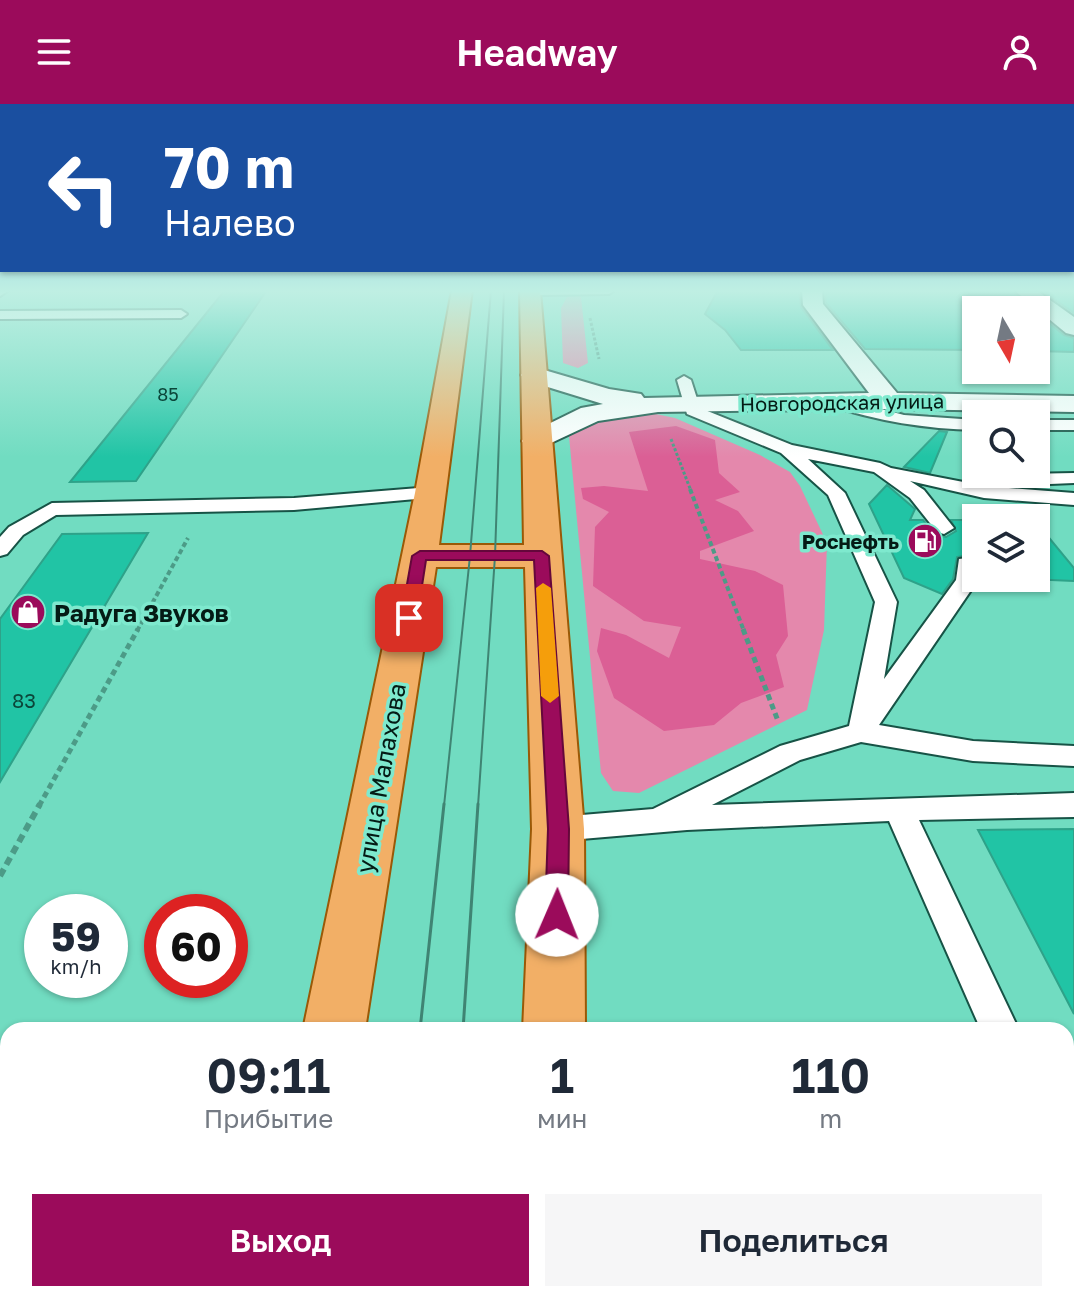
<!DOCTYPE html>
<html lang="ru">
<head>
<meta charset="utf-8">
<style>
	:root { --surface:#fff; --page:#f6f6f7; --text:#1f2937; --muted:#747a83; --accent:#9b0b5b }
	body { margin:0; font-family:"Golos Text",sans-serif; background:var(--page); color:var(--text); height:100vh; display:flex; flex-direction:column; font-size:30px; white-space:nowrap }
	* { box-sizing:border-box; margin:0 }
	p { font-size:26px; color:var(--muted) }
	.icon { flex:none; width:44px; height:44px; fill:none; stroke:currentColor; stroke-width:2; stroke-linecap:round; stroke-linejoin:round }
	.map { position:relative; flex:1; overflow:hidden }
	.side { position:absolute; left:0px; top:918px; width:1074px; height:280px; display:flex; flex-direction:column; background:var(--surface); border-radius:24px 24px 0 0; box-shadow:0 2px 6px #0004 }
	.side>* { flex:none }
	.guide { position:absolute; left:0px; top:0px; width:1074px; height:168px; box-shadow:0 2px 6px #0004; background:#1a4fa0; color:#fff; overflow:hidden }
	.needle { width:52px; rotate:171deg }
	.fabs { position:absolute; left:962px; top:192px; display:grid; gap:16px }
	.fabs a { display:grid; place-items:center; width:88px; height:88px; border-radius:0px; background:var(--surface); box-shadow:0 2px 6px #0004; font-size:40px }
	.speed { position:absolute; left:24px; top:790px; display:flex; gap:16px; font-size:40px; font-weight:700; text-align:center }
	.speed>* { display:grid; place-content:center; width:104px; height:104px; border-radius:50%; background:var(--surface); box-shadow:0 2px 6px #0004; line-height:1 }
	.speed small { font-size:20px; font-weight:400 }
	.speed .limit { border:12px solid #d22; background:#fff; color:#111 }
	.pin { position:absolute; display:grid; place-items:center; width:68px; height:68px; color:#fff; margin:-34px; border-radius:16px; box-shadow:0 4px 12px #0006 }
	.me { position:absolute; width:88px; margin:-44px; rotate:1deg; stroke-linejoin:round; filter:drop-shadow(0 0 6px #0008) }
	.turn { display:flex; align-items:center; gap:28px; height:168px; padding:0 32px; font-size:36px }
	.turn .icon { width:104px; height:104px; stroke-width:2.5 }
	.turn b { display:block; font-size:56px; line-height:68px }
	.eta { display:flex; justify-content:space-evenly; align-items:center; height:136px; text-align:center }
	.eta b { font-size:48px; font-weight:600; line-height:56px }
	.primary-button { display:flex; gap:16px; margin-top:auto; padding:16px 32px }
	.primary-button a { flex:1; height:92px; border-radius:0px; background:var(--accent); color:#fff; font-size:32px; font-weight:600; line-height:92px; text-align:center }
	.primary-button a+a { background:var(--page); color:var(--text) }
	header { display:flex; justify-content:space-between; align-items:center; height:104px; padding:0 32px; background:var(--accent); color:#fff; font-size:36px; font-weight:600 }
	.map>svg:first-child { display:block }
	.green { fill:#e488ac }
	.forest { fill:#db5f95 }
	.building { fill:#21c4a5; stroke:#2ea289; stroke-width:2 }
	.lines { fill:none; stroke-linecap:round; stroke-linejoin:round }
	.lane-casing { stroke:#175346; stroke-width:4 }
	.street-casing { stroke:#175346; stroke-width:4 }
	.primary-casing { stroke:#9a5907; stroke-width:4 }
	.path-far3 { stroke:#4c9b87; stroke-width:3; stroke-dasharray:3 2; stroke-linecap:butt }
	.path-far2 { stroke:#4c9b87; stroke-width:4; stroke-dasharray:5 3; stroke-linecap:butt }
	.path-far1 { stroke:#4c9b87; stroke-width:5; stroke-dasharray:6 4; stroke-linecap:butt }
	.path { stroke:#4c9b87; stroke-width:6; stroke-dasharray:8 5; stroke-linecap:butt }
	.lane { fill:#fff; fill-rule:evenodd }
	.street { fill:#fff; fill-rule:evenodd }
	.primary { fill:#f2af66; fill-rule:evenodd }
	.tram-far1 { stroke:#3f8473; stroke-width:2 }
	.tram { stroke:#3f8473; stroke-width:3 }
	.route { fill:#9b0b5b; stroke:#65073b; stroke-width:2 }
	.slow { fill:#f59e0b }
	.labels { text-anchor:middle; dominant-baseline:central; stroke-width:7; stroke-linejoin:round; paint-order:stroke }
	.far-number-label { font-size:18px; fill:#0b4539 }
	.far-street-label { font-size:20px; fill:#041b15; stroke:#7ee9ce }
	.far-poi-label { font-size:20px; font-weight:bold; fill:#041b15; stroke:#7ee9ce; text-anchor:end }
	.number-label { font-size:20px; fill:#0b4539 }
	.poi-label { font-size:24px; font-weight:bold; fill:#041b15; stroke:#7ee9ce; text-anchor:start }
	.street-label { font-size:24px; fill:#041b15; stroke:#7ee9ce }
</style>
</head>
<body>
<header><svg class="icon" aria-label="menu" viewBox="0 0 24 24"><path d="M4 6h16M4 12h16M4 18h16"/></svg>Headway<svg class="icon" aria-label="person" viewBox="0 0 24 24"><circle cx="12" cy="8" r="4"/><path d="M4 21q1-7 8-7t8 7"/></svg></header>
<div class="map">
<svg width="1074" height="1198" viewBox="0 0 1074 1198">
	<rect width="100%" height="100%" fill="#71dcc1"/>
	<g class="green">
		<polygon points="578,191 581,193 588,259 578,264 563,259 561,204 567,193"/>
		<polygon points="651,309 675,314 760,351 790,368 800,382 827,439 824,526 807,606 639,689 613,687 601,669 569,332 602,313"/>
	</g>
	<polygon class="forest" points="676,322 715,336 719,369 740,388 715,396 738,407 754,427 700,447 700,455 755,467 783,481 788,532 776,551 784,583 741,599 714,621 664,627 614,594 597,547 601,524 626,531 669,554 681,523 644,517 593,482 595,423 609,408 583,395 581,384 604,382 648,387 629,328"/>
	<g class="building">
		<polygon points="225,186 267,186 136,377 70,378"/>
		<polygon points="718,186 799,186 801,203 833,246 741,246 725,226 705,210"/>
		<polygon points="825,186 1011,186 1033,206 976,206 976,246 865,245 826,199"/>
		<polygon points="1041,186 1074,186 1074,209"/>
		<polygon points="1036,208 1064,231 1074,234 1074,248 1036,247"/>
		<polygon points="939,327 947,328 930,369 904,363"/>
		<polygon points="887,381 915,405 910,416 923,416 936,431 946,433 956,427 951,416 976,416 976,455 967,451 957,453 953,475 942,490 904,474 869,400"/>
		<polygon points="1036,418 1074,464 1074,477 1002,474 1036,474"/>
		<polygon points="148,429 0,678 0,515 62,430"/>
		<polygon points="1074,725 1074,910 978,726"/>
	</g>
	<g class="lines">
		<defs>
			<g id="lane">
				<polygon points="0,186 9,186 0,192"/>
				<polygon points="526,186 615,186 609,190 531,191"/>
				<polygon points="0,207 181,206 187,210 181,214 0,215"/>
				<polygon points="684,272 691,276 700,304 792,341 880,359 891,364 984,382 1074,389 1074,401 984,394 910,377 924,386 954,424 944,430 937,428 910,394 874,368 808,355 845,389 897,498 884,575 956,476 959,455 967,454 976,458 978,476 879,621 973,637 1074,642 1074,662 973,657 861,638 800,656 712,701 1074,689 1074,713 919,716 1019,926 981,926 889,717 687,726 558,737 547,734 543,725 547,716 558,713 653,705 780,642 849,622 875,498 828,391 781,349 687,310 677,276"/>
				<path d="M835 293 904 311 976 316V326C926 325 877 317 829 301V295Z"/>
				<rect x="1036" y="316" width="38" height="10"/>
				<polygon points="1074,369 1074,379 1026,381 1017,375 1024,370"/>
				<polygon points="431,383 440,389 438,393 294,406 56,411 23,431 7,450 0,452 0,433 9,423 52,399 294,394"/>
				<polygon points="1066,1054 1074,1057 1074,1114 1066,1111"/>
			</g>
			<g id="street">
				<polygon points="802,186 822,186 823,200 897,289 1074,292 1074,308 889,305 658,308 598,317 536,346 526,343 522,337 526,331 581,304 603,300 525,276 521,271 525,266 534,263 609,285 641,290 644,294 869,289 803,201"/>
				<polygon points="1014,186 1036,186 1074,213 1074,231 1066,229"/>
			</g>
			<g id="primary">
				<polygon points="452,186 472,186 439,441 524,441 520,186 540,186 584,725 585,926 523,926 532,725 525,463 436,463 365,926 303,926 415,389"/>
				<polygon points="238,1190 316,1190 314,1198 236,1198"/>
				<polygon points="507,1190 585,1190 584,1198 506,1198"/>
			</g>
		</defs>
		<use href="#lane" class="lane-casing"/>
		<use href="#street" class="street-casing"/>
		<use href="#primary" class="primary-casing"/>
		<g class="path-far3">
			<polyline points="590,214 599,255"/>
			<polyline points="671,335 691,387"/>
		</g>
		<g class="path-far2">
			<polyline points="690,385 744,527"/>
			<polyline points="137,527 188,434"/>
		</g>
		<g class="path-far1">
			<polyline points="743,525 778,617"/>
			<polyline points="39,702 138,525"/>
		</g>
		<polyline class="path" points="0,772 40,700"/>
		<use href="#lane" class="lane"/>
		<use href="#street" class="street"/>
		<use href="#primary" class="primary"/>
		<g class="tram-far1">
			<polyline points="444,702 470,452 491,186"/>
			<polyline points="478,702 495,452 504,186"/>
		</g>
		<g class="tram">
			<polyline points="420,926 444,700"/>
			<polyline points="463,926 478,700"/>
			<polyline points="382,1198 384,1190"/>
			<polyline points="436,1198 437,1190"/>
		</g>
	</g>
	<linearGradient id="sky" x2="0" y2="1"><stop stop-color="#5bade3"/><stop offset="0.53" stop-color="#bfefe3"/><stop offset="1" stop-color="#bfefe3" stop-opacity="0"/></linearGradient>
	<rect width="1074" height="353" fill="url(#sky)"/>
	<polygon class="route" points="420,447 542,447 549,452 569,725 568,811 565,818 557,821 548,818 545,811 548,725 534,456 426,456 417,514 409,519 401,514 412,452"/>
	<polygon class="slow" points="543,479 551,484 559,592 550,599 541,592 536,484"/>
	<defs>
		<symbol id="fuel-disc" viewBox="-11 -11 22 22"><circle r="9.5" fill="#9b0b5b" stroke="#7ee9ce"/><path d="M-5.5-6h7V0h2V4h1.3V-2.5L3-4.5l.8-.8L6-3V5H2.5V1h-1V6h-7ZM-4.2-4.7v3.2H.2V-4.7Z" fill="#fff"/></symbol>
		<symbol id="shop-disc" viewBox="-11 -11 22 22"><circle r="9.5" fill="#9b0b5b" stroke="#7ee9ce"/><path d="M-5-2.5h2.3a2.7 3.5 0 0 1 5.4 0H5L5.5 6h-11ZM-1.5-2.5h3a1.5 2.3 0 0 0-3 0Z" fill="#fff"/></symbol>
	</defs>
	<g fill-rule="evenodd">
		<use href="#fuel-disc" x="905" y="417" width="40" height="40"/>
		<use href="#shop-disc" x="8" y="488" width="40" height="40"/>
	</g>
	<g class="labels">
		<g class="far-number-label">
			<text x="168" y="290">85</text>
		</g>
		<g class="far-street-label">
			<text transform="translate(842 298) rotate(-1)">Новгородская улица</text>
		</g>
		<g class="far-poi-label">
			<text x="899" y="437">Роснефть</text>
		</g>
		<g class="number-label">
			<text x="24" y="596">83</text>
		</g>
		<g class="poi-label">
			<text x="54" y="508">Радуга Звуков</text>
		</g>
		<g class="street-label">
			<text transform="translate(380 674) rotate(-80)">улица Малахова</text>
		</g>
	</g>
</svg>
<div class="fabs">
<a><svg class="needle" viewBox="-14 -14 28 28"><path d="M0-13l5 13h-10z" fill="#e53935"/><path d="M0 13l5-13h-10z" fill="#747a83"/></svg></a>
<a><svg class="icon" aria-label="search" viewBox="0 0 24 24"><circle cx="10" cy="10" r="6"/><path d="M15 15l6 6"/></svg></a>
<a><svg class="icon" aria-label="layers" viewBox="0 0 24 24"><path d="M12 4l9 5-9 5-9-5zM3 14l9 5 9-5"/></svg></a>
</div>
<div class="speed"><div>59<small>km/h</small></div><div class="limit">60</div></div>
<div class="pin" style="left:409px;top:514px;background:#d93025"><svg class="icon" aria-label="arrive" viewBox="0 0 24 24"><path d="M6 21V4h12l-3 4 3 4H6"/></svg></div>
<svg class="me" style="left:557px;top:811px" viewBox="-20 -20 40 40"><circle r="19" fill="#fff"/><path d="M0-13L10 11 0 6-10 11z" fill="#9b0b5b"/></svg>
<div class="guide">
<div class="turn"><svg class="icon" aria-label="left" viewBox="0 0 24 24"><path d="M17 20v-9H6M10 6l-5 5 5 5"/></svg><div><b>70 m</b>Налево</div></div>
</div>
<section class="side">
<div class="eta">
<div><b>09:11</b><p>Прибытие</p></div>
<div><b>1</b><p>мин</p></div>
<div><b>110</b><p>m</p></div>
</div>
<div class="primary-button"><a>Выход</a><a>Поделиться</a></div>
</section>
</div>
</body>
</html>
